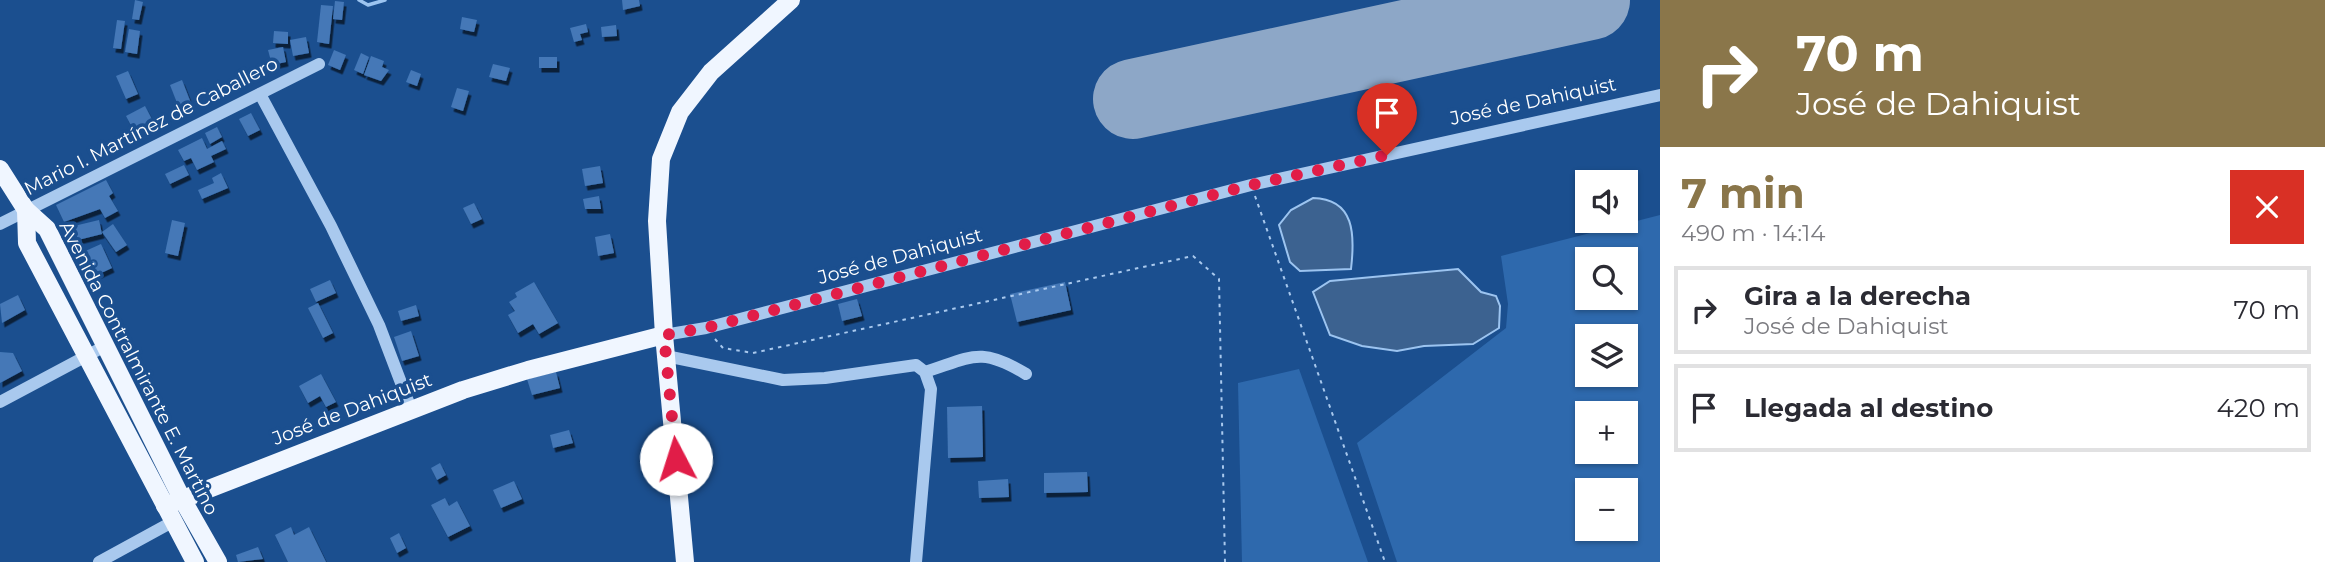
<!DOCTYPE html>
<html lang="es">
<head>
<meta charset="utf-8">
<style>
	:root { --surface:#fff; --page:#f7f7f7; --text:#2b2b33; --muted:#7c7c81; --line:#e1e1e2; --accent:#8a764a }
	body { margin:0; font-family:Montserrat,sans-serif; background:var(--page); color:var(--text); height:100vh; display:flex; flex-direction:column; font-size:26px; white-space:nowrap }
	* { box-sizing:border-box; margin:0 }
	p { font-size:23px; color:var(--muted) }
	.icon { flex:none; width:38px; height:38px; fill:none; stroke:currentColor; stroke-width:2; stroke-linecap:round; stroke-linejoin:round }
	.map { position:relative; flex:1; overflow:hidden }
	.sheet { display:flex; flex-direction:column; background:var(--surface); width:665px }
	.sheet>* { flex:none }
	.hud { background:#8a764a; color:#fff; overflow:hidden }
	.tools { position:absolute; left:1575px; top:170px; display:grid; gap:14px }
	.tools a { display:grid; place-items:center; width:63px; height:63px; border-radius:0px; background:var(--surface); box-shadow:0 2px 5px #0004; font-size:35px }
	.pin { position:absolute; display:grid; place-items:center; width:60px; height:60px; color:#fff; margin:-72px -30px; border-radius:50% 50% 50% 0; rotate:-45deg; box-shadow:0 0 7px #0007 }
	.pin .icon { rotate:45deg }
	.me { position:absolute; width:77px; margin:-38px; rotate:355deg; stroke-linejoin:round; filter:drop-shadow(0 0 5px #0008) }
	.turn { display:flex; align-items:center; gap:24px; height:147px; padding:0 21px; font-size:32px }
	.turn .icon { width:91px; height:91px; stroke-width:2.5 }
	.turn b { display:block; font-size:49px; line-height:60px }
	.round { display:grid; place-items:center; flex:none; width:74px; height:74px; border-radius:0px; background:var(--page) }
	.headline { display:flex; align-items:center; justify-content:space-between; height:119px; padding:0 21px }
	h1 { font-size:42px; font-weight:700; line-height:52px; color:var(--accent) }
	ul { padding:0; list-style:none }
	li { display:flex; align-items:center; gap:21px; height:88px; margin:0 14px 10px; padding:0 7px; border:4px solid var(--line); border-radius:0px }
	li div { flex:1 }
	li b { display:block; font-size:26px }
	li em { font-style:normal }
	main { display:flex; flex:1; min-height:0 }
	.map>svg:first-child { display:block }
	.green { fill:#2e69ad; fill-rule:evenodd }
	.water { fill:#3c6290; stroke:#9cc4f0; stroke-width:2 }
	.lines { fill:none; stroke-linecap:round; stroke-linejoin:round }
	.stream { stroke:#9cc4f0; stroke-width:3.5 }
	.runway { stroke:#8da7c7; stroke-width:80 }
	.building { fill:#4478b7; filter:url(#shadow) }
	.path { stroke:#a9c9ee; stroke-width:2; stroke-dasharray:3.5 5; stroke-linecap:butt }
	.minor { stroke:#a9c9ee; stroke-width:12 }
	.major { stroke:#f0f6ff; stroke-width:18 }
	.route { stroke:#e11d48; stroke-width:12; stroke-dasharray:0 21.6 }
	.labels { text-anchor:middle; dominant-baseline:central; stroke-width:7; stroke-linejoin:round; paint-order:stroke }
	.street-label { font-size:19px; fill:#fff; stroke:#1b4f8f }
</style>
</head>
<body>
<main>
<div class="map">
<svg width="1660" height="562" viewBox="0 0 1660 562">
	<defs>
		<filter id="shadow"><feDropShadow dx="2.5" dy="4.5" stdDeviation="0" flood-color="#0009"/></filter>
	</defs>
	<rect width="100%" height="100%" fill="#1b4f8f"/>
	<g class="green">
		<path d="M1660 215V562H1397L1357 443 1506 328 1508 304 1501 256ZM1587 259H1626V298H1587ZM1587 336H1626V374H1587ZM1587 413H1626V452H1587ZM1587 490H1626V528H1587Z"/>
		<polygon points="1299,369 1368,562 1242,562 1238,383"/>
	</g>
	<g class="water">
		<path d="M1313 198C1355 199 1355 235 1351 269L1300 271 1290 262 1279 225 1291 210Z"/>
		<polygon points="1458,269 1481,292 1496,296 1500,306 1499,328 1473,344 1424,346 1397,351 1362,346 1330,335 1313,292 1330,281"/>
	</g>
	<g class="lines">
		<polyline class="stream" points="359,0 368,5 385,0"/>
		<polyline class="runway" points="1133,99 1590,0"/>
	</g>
	<g class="building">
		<polygon points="135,0 143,2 139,20 132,19"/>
		<polygon points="622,0 639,0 640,6 623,10"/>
		<polygon points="335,1 344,2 342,20 333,19"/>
		<polygon points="321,5 333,6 329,44 317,42"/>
		<polygon points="462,17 477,20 474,32 460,29"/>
		<polygon points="117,20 125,21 121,49 113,48"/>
		<polygon points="586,24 588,32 580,34 582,40 574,42 570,28"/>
		<polygon points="616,25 617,36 602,37 601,27"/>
		<polygon points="129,29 140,31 137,54 125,52"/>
		<polygon points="274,31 288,32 288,44 273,43"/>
		<polygon points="306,37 309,53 293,56 290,40"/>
		<polygon points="283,47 286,62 272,65 268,50"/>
		<polygon points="334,50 346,55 340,70 328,65"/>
		<polygon points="361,53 369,57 363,74 354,70"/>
		<polygon points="371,56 384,61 382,67 389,70 381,81 364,75"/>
		<rect x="539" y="57" width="18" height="11"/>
		<polygon points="493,64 510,68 506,81 489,77"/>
		<polygon points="411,70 421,74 417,86 406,82"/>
		<polygon points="128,71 138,94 126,99 116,76"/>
		<polygon points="182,80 191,103 179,108 170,85"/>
		<polygon points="457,88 469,91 463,111 451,107"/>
		<polygon points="145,106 155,125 134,131 126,116"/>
		<polygon points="251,113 260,130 248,136 239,119"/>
		<polygon points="217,127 222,137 210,144 205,133"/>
		<polygon points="202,138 207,149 222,141 226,149 211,156 214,162 197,170 191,158 184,161 178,150"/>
		<polygon points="184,165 189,175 170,184 165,174"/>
		<polygon points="600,166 603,183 585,186 582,169"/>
		<polygon points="221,173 228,188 202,199 198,190 214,183 212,178"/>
		<polygon points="106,180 113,193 109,196 118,211 105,218 100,209 64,222 56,205"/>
		<polygon points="599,196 601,209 585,209 583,199"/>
		<polygon points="474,203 482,219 471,224 463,208"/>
		<polygon points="99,220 102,234 78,240 74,226"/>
		<polygon points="172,220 185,223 178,256 165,253"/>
		<polygon points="113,224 127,245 116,252 102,232"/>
		<polygon points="610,234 614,253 598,256 595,237"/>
		<polygon points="101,244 112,268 86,280 81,270 86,268 86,264 81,253"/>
		<polygon points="330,280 336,293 316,302 310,289"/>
		<polygon points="534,282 558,323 539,334 533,324 518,333 508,315 515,311 509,302 517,297 515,293"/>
		<polygon points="1065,282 1071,310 1017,322 1010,294"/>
		<polygon points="18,295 25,310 2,323 0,304"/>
		<polygon points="857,299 862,316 842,321 838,304"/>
		<polygon points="318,303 333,333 323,338 308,308"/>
		<polygon points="416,305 419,316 401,321 398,311"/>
		<polygon points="411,331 419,356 402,361 394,337"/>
		<polygon points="0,352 13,353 22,371 0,383"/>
		<polygon points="556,372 560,388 532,395 527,379"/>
		<polygon points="321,374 336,402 326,407 320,396 308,403 299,386"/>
		<polygon points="982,406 983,457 948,458 947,407"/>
		<polygon points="569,430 573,443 553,448 550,435"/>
		<polygon points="440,463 446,475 437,480 431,468"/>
		<polygon points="1087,472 1088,492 1044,493 1044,473"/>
		<polygon points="1008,479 1009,497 979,498 978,481"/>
		<polygon points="514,481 522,499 501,508 493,490"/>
		<polygon points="445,498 449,506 457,501 470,526 448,537 431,505"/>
		<polygon points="291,527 294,535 309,527 326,562 288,562 275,535"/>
		<polygon points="399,533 406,548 397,553 390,538"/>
		<polygon points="258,547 263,559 238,562 236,555"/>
	</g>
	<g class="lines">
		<g class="path">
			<polyline points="1255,196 1385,562"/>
			<polyline points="715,339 723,348 753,353 1193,256 1219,279 1225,562"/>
		</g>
		<g class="minor">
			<polyline points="260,94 331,226 379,325 411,409"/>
			<polyline points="0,224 319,64"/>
			<polyline points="664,335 706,328 1251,185 1660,95"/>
			<polyline points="666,356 783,380 825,378 916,365 925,372 931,389 916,562"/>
			<path d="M925 372C972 357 980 346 1026 374"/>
			<polyline points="0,402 107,345"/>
			<polyline points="99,562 174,521"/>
		</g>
		<g class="major">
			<polyline points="0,169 26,210 47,229 181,497 218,562"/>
			<polyline points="26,210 27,243 195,562"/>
			<polyline points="165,506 463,390 528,370 664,335"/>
			<polyline points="685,562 664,335 657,221 661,159 680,112 711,72 791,0"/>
		</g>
	</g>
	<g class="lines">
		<polyline class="route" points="676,459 664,335 706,328 1251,185 1387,155"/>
	</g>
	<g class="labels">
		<g class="street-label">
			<text transform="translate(1533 101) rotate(-12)">José de Dahiquist</text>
			<text transform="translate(151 126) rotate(-27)">Mario I. Martínez de Caballero</text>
			<text transform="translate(900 256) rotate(-15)">José de Dahiquist</text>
			<text transform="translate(139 368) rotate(63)">Avenida Contralmirante E. Martino</text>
			<text transform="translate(352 409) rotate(-21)">José de Dahiquist</text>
		</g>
	</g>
</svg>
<div class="tools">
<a><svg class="icon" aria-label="sound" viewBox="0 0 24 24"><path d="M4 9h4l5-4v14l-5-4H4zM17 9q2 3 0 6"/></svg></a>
<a><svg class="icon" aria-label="search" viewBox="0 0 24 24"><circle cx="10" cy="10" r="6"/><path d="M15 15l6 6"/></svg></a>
<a><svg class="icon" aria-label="layers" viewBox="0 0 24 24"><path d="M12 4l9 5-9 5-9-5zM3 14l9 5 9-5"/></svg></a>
<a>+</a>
<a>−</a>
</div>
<div class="pin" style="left:1387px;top:155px;background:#d93025"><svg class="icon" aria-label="arrive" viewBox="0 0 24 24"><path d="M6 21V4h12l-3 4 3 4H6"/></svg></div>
<svg class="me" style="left:676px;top:459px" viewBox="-20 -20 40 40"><circle r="19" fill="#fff"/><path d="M0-13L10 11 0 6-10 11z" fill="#e11d48"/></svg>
</div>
<section class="sheet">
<div class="hud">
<div class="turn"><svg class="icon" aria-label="right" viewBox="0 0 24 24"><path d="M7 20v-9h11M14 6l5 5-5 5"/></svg><div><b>70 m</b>José de Dahiquist</div></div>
</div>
<div class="headline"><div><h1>7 min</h1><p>490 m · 14:14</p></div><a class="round" style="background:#d93025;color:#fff"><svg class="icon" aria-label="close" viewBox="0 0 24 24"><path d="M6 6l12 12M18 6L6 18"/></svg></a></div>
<ul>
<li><svg class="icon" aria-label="right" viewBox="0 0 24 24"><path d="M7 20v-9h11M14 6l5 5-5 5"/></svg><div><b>Gira a la derecha</b><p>José de Dahiquist</p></div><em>70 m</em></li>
<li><svg class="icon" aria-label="arrive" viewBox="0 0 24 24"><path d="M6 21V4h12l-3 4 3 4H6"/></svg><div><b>Llegada al destino</b></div><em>420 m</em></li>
</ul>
</section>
</main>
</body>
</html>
